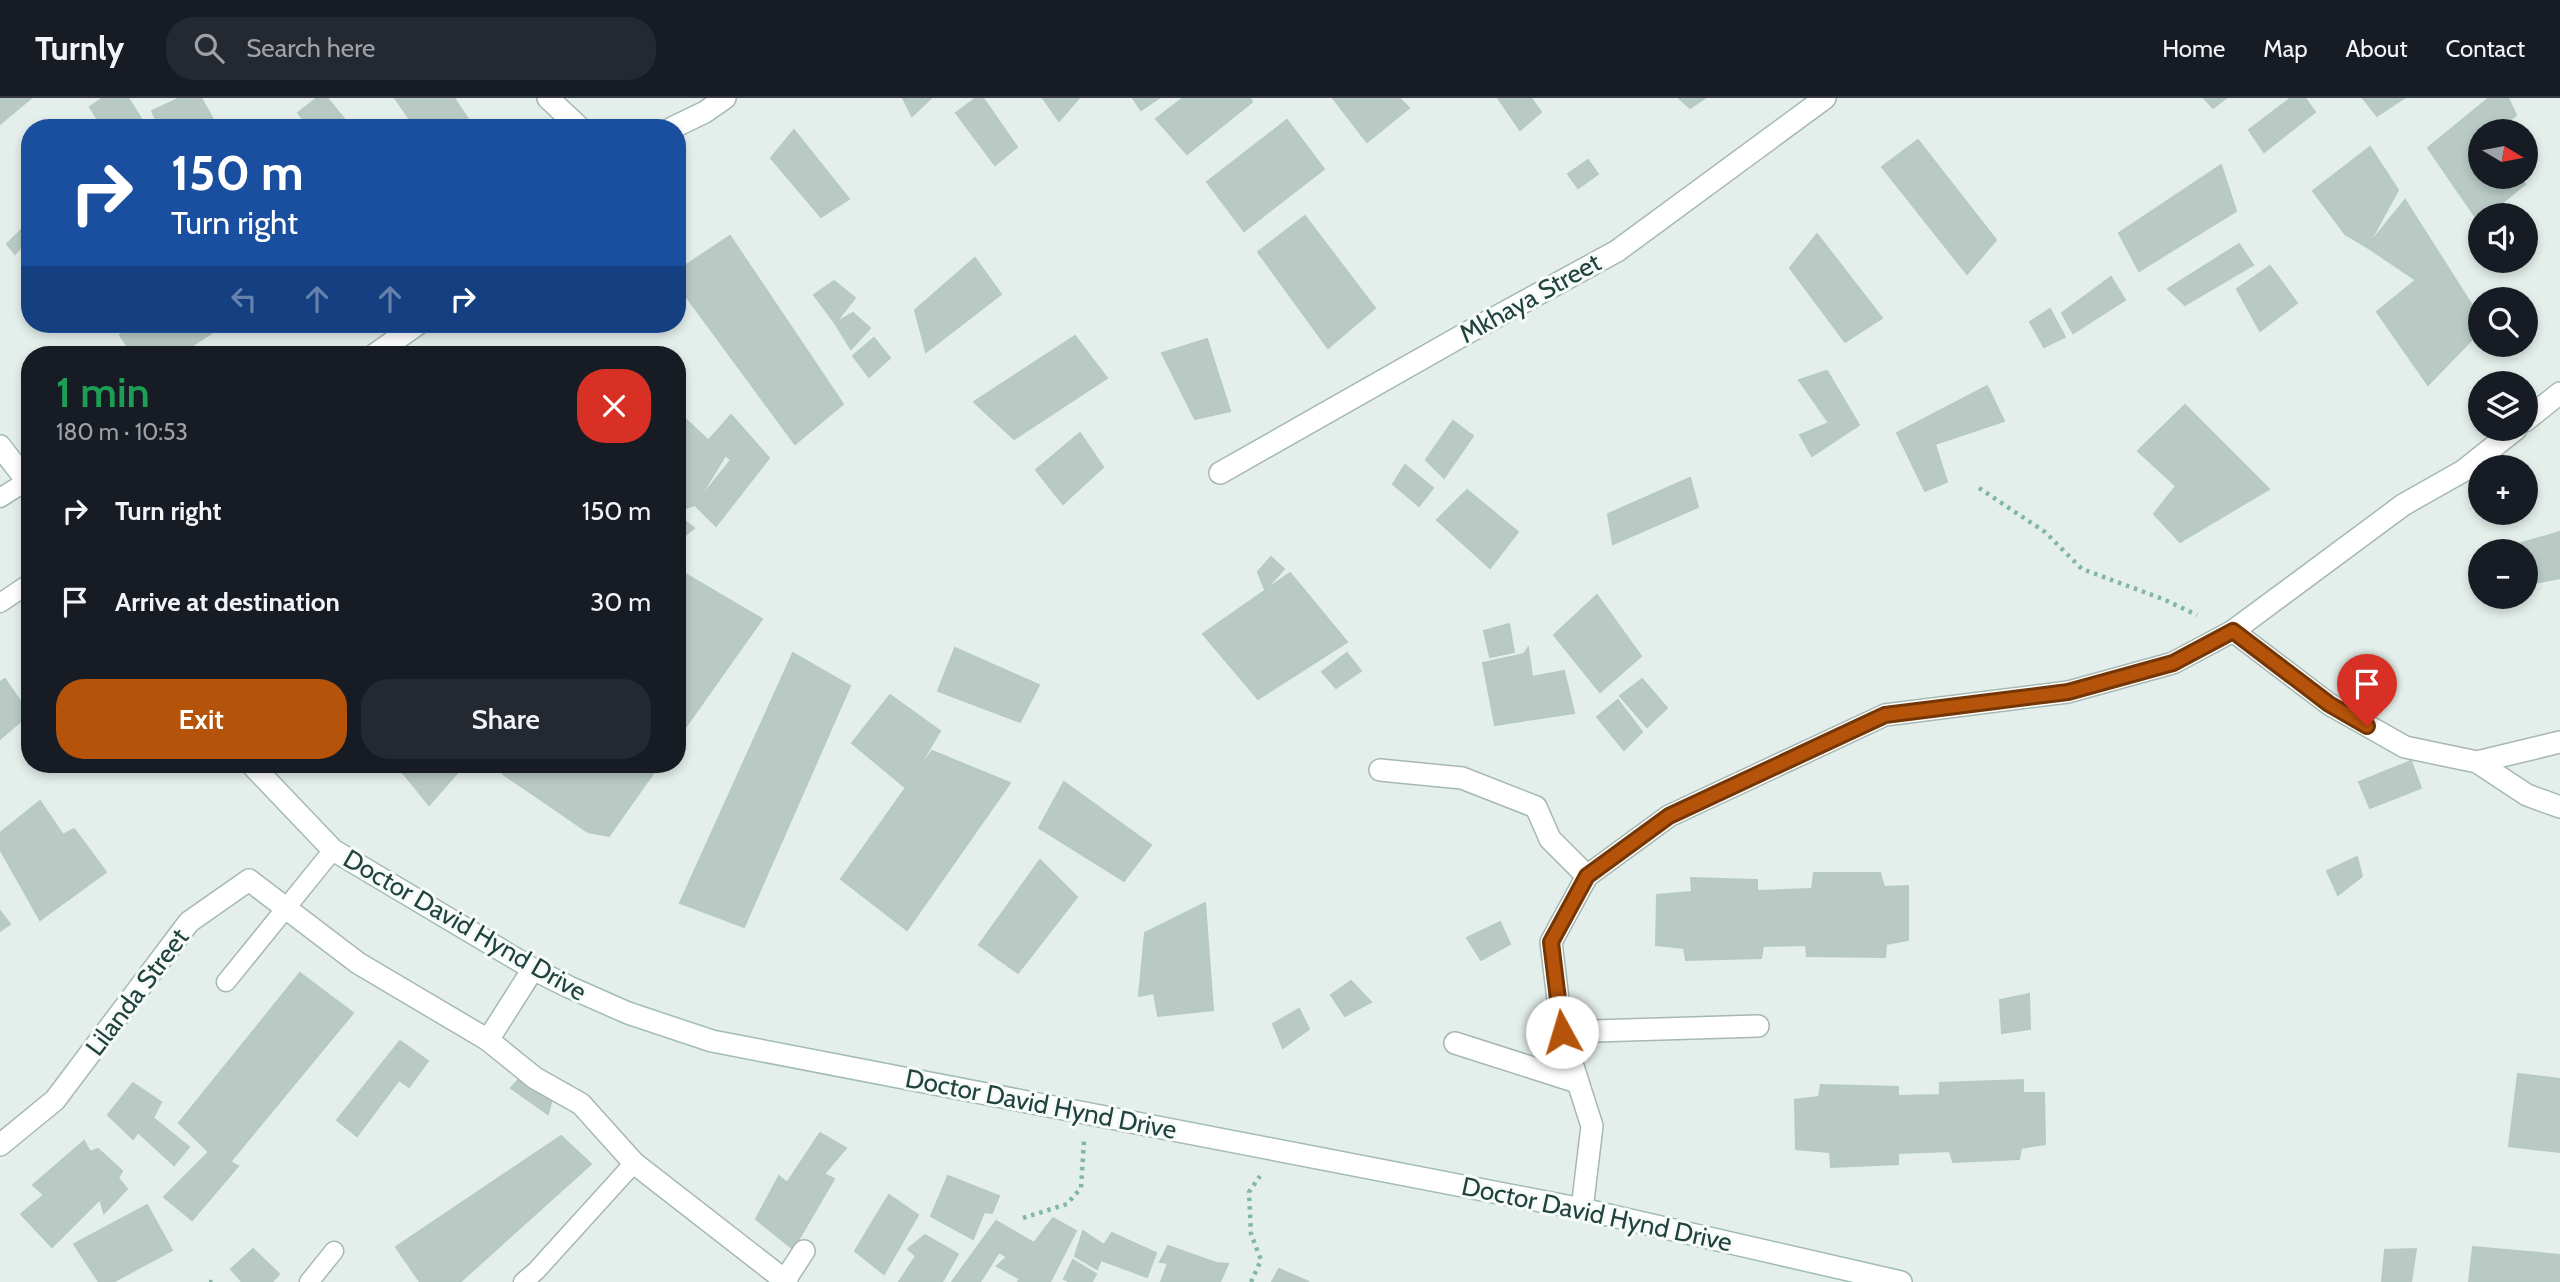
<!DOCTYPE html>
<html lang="en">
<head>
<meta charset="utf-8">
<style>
	:root { --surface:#171b24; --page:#242831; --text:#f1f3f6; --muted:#9ea1a6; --line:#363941; --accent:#b45309 }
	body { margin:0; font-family:Cabin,sans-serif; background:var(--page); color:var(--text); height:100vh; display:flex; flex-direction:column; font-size:26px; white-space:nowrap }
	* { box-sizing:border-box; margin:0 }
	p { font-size:23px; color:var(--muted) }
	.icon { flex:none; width:38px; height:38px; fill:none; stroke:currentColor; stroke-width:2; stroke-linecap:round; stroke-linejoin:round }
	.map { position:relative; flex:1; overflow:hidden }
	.details { position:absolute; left:21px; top:248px; width:665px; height:427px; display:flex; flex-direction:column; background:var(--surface); border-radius:28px; box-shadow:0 4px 10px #0003 }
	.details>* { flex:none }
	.hud { position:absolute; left:21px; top:21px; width:665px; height:214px; border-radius:28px; box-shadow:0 4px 10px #0003; background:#1a4fa0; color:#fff; overflow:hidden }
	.needle { width:46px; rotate:100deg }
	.fabs { position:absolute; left:2468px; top:21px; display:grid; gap:14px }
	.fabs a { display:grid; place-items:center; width:70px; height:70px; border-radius:50%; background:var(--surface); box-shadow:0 4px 10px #0003; font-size:35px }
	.pin { position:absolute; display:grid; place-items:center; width:60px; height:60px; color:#fff; margin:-72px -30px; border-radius:50% 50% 50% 0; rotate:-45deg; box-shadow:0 0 7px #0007 }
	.pin .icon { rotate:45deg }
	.me { position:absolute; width:77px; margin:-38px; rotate:354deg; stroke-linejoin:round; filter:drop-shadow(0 0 5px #0008) }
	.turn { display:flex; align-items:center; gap:24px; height:147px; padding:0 35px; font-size:32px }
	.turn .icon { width:91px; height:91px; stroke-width:2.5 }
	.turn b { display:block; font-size:49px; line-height:60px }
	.lanes { display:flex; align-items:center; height:66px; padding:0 35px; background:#0003; justify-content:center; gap:35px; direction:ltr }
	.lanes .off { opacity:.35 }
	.round { display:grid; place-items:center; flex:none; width:74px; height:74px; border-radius:28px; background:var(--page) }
	.overview { display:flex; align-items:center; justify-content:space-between; height:119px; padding:0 35px }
	h1 { font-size:42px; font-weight:600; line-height:52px; color:#1e9e55 }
	.action { display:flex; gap:14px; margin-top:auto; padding:14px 35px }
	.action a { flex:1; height:80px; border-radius:28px; background:var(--accent); color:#fff; font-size:28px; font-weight:600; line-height:80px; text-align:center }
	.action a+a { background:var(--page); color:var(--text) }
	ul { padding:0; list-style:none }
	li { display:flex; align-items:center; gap:21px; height:91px; padding:0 35px }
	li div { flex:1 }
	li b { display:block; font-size:26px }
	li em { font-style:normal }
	header { display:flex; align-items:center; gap:42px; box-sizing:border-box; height:98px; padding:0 35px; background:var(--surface); border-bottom:2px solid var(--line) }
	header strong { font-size:33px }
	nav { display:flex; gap:38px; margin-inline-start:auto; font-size:24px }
	.search { width:490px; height:63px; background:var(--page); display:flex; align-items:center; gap:18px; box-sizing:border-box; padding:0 24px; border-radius:28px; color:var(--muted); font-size:26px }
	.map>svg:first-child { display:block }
	.building { fill:#b9cac5; stroke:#b6cac3; stroke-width:2 }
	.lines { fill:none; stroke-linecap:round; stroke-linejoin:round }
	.lane-casing { stroke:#a6b8b3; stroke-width:21 }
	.street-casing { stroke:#a6b8b3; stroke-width:24 }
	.secondary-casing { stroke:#a2bcb5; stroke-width:24 }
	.path { stroke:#82b6aa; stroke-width:4.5; stroke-dasharray:3.5 5; stroke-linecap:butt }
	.lane { stroke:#fff; stroke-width:18 }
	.street { stroke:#fff; stroke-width:21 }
	.secondary { stroke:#fff; stroke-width:21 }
	.route-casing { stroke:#753606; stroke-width:18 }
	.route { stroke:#b45309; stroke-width:12 }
	.labels { text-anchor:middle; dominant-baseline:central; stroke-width:6; stroke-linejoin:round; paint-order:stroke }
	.street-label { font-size:26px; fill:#21433d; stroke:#f6fbf9 }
</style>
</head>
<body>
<header>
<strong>Turnly</strong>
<div class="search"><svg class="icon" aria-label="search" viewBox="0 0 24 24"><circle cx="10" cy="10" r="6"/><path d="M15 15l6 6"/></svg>Search here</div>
<nav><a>Home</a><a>Map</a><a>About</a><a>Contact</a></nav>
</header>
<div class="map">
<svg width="2560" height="1184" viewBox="0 0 2560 1184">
	<rect width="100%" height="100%" fill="#e4efeb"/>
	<g class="building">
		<polygon points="0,0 31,0 0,26"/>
		<polygon points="103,0 128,0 147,30 103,30 90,9"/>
		<polygon points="180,0 201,0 218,30 160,30 152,13"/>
		<polygon points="317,0 327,0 345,22 336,30 310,30 298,15"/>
		<polygon points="395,0 454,0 474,30 416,30"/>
		<polygon points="903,0 931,0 912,18"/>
		<polygon points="976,0 983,0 1017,49 995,67 956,15"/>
		<polygon points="1043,0 1079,0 1059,23"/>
		<polygon points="1133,0 1159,0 1141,12"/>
		<polygon points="1183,0 1250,0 1252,4 1187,56 1156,21"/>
		<polygon points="1333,0 1399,0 1409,10 1367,44"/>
		<polygon points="1498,0 1531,0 1541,14 1520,32"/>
		<polygon points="1679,0 1705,0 1690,10"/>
		<polygon points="2204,0 2226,0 2213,10"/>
		<polygon points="2291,0 2305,0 2315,14 2264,54 2249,32"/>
		<polygon points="2363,0 2404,0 2377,18"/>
		<polygon points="2489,0 2508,0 2516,17 2501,30 2504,33 2480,33 2480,79 2519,79 2525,86 2487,117 2480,117 2479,124 2428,50"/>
		<polygon points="1287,22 1324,71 1244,133 1207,84"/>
		<polygon points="794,32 849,101 821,119 771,60"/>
		<polygon points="1918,42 1996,142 1967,176 1882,69"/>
		<polygon points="2370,49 2398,92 2367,149 2345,136 2313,93"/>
		<polygon points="1588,62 1598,76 1578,90 1568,76"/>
		<polygon points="2221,67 2236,113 2139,173 2119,135"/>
		<polygon points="2405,102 2480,220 2480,233 2428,287 2377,214 2416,182 2367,149"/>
		<polygon points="1305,118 1375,210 1328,250 1258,154"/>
		<polygon points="22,131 30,138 15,156 7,146"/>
		<polygon points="1817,136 1882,220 1845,244 1790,170"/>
		<polygon points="730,138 843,306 795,346 677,186 677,173"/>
		<polygon points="2239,146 2253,167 2185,207 2168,191"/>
		<polygon points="975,160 1001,196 926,254 915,212"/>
		<polygon points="2270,168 2297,205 2260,233 2237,191"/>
		<polygon points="2111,179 2125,202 2073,235 2062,215"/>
		<polygon points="834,183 855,200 835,225 814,197"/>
		<polygon points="2050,211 2065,239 2044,249 2030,224"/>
		<polygon points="853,215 870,230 851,251 835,225"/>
		<polygon points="136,226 225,226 178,257 133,257 120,237"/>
		<polygon points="1075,238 1107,280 1014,341 974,304"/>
		<polygon points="874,240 890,260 869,279 853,258"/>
		<polygon points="1207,241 1230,313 1195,321 1162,255"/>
		<polygon points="1827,273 1859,327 1812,358 1800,337 1829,325 1799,282"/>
		<polygon points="1987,288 2004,323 1935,346 1947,384 1925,393 1897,335"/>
		<polygon points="2185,307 2269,391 2180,444 2154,416 2176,388 2138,353"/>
		<polygon points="731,317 769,360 716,428 695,407 731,362 709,342"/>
		<polygon points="682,318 725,358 695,407 677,413 677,323"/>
		<polygon points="1453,323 1473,338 1444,380 1426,362"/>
		<polygon points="1080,335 1103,369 1063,406 1036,372"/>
		<polygon points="1405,367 1433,390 1419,408 1393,386"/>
		<polygon points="1690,380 1698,409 1613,446 1608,416"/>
		<polygon points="1467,392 1518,434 1490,470 1437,422"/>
		<polygon points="677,417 694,430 677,444"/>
		<polygon points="2560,434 2560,480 2525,487 2525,453 2505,453 2504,450"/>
		<polygon points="1271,459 1284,471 1265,492 1258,474"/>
		<polygon points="677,471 762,521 677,641"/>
		<polygon points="1290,475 1347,544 1258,601 1203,536"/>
		<polygon points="1597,497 1641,558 1600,594 1554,537"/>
		<polygon points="1509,526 1514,554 1490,559 1484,533"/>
		<polygon points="955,550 1039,587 1020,624 938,593"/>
		<polygon points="1528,550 1532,579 1564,573 1574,615 1495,627 1483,565 1524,556"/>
		<polygon points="793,555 850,588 744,829 680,805"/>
		<polygon points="1347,555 1361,573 1336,590 1322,574"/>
		<polygon points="5,581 29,616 0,641 0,584"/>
		<polygon points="1642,581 1667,610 1647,629 1620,598"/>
		<polygon points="890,597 940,633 906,690 852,645"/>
		<polygon points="1618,602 1642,634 1624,652 1597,619"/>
		<polygon points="932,653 1010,685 907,832 841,781"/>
		<polygon points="2411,663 2421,690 2370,710 2359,684"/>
		<polygon points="404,667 464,667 429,707 400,671"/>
		<polygon points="510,667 659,667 609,738 588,734 503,676"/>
		<polygon points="1064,684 1151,747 1124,783 1039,730"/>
		<polygon points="40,703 63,737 74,731 106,774 40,822 0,751 0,735"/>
		<polygon points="2357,759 2362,778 2338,797 2327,773"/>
		<polygon points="1040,762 1077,799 1018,875 979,847"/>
		<polygon points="1814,775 1880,775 1884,789 1908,788 1908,842 1886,846 1885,859 1807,858 1806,847 1763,848 1761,860 1686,862 1684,850 1656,847 1657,797 1692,794 1691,780 1757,782 1757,793 1812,791"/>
		<polygon points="1205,805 1213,912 1158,918 1154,895 1139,898 1145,835"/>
		<polygon points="0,813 10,826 0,833"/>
		<polygon points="1500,824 1510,846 1481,862 1467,840"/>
		<polygon points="300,875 353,915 230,1064 238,1068 192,1122 164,1099 209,1054 179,1025"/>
		<polygon points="1351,883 1371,904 1345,918 1331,897"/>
		<polygon points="2029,896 2030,931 2002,935 2000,902"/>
		<polygon points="1299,911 1309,931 1283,950 1273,926"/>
		<polygon points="400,943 428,963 409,989 399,982 357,1038 337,1022"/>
		<polygon points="2518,976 2560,981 2560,1054 2509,1048"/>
		<polygon points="519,981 552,1001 548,1016 511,990"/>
		<polygon points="2023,982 2023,995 2044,995 2045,1046 2021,1050 2019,1061 1953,1064 1950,1053 1898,1055 1898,1066 1831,1069 1830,1054 1796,1051 1795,1002 1819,999 1821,987 1898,989 1898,998 1940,997 1940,985"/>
		<polygon points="133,985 161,1004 153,1020 189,1049 174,1067 138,1034 133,1041 108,1017"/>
		<polygon points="820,1035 846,1050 824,1076 834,1081 793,1151 756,1121 779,1078 787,1085"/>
		<polygon points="561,1038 591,1066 460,1184 420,1184 396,1149"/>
		<polygon points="84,1043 90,1054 98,1051 122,1073 118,1080 127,1091 104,1115 100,1101 52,1149 21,1116 44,1097 33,1087"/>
		<polygon points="948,1078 999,1098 992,1115 984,1114 973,1141 931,1118"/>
		<polygon points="889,1097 918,1117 884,1176 855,1153"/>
		<polygon points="147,1107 172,1152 113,1184 99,1184 74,1146"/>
		<polygon points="1053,1120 1076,1133 1050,1184 1018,1184 1020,1181 997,1168 1007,1159 999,1154 980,1184 952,1184 996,1123 1034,1145"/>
		<polygon points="1083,1133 1104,1147 1112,1135 1156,1155 1147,1179 1101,1162 1097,1171 1075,1158"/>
		<polygon points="925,1137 958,1156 942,1184 899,1184 916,1158 908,1151"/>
		<polygon points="1168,1148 1216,1165 1228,1166 1220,1184 1161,1184 1168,1165 1160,1164"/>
		<polygon points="2473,1149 2560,1157 2560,1184 2469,1184"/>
		<polygon points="253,1151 279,1176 272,1184 242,1184 231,1171"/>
		<polygon points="2416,1151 2411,1184 2382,1184 2385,1152"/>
		<polygon points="1073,1162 1096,1176 1092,1184 1070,1184 1064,1181"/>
		<polygon points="1279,1171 1309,1184 1272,1184"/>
	</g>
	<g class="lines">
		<defs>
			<g id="lane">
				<polyline points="0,400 27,383"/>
				<polyline points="0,505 30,485"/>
				<polyline points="226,884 333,752"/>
				<polyline points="309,1184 334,1153"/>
				<polyline points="523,1184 536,1173 634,1065"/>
			</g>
			<g id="street">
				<polyline points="548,0 580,30"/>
				<polyline points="672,30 705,14 725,0"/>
				<polyline points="374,257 418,226"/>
				<polyline points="2525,323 2560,295"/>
				<polyline points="1220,375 1465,236 1617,153 1825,0"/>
				<polyline points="2233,533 2329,606 2405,649 2477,664 2527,697 2560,709"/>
				<polyline points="2477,664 2560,644"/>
				<polyline points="1380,672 1462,680 1536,709 1550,741 1587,778"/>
				<polyline points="533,871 488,942 535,980 581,1006 634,1065 787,1184"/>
				<polyline points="1562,934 1758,928"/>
				<polyline points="1455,945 1577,984"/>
				<polyline points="0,1047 55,1002 189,824 249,782 358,865 488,942"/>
				<polyline points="1582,1111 1592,1028 1562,934 1551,844 1587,778 1669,718 1885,617 2068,594 2173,565 2233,533 2403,407 2463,373 2516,331"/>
				<polyline points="785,1182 804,1153"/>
			</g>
			<g id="secondary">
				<polyline points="0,348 30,387"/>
				<polyline points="252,667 333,752 533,871 569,889 628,915 712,943 1582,1111 1901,1184"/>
			</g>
		</defs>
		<use href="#lane" class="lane-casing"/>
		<use href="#street" class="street-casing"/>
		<use href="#secondary" class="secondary-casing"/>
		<g class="path">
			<polyline points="1979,390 2045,434 2082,471 2163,501 2197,517"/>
			<polyline points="1023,1120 1067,1106 1081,1090 1084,1043"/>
			<polyline points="209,1184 217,1184"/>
			<polyline points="1251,1184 1261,1162 1251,1136 1249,1094 1260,1078"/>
		</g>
		<use href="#lane" class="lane"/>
		<use href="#street" class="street"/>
		<use href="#secondary" class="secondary"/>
	</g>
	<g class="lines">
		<defs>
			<polyline id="route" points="1562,934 1551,844 1587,778 1669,718 1885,617 2068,594 2173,565 2233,533 2329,606 2367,628"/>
		</defs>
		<use href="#route" class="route-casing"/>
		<use href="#route" class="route"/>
	</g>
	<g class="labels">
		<g class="street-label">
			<text transform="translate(1530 200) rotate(-29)">Mkhaya Street</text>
			<text transform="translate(465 827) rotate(30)">Doctor David Hynd Drive</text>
			<text transform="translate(137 894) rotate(-53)">Lilanda Street</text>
			<text transform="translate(1041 1006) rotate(11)">Doctor David Hynd Drive</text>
			<text transform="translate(1597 1116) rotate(12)">Doctor David Hynd Drive</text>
		</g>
	</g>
</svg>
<div class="fabs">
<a><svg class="needle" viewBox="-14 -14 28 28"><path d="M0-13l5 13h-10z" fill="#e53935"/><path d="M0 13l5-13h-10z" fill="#9ea1a6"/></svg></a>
<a><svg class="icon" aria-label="sound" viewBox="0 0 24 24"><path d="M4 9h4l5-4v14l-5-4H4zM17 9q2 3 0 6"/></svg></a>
<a><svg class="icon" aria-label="search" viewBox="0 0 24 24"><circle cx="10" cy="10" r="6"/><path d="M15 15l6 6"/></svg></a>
<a><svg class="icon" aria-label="layers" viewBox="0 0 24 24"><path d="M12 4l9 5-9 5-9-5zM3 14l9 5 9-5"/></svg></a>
<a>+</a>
<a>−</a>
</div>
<div class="pin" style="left:2367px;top:628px;background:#d93025"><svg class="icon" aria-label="arrive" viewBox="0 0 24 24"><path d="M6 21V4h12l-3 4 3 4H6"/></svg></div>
<svg class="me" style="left:1562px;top:934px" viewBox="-20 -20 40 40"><circle r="19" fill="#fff"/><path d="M0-13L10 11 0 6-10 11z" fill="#b45309"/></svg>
<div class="hud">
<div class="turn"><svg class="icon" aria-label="right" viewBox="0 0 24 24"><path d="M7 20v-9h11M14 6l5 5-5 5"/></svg><div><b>150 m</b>Turn right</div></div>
<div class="lanes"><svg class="icon off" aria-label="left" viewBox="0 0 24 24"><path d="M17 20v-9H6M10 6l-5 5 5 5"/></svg><svg class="icon off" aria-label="ahead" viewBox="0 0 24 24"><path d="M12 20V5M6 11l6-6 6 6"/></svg><svg class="icon off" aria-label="ahead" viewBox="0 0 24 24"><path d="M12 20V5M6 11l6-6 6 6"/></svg><svg class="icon" aria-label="right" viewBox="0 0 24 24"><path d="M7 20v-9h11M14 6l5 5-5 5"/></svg></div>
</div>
<section class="details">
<div class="overview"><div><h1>1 min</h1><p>180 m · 10:53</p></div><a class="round" style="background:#d93025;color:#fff"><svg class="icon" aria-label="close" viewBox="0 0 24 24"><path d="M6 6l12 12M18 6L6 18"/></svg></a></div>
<ul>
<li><svg class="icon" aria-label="right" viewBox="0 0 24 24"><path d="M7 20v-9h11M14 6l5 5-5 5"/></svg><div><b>Turn right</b></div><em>150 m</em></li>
<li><svg class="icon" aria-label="arrive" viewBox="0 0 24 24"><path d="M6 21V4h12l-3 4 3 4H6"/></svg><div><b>Arrive at destination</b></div><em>30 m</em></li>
</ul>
<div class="action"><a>Exit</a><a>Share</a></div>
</section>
</div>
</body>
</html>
